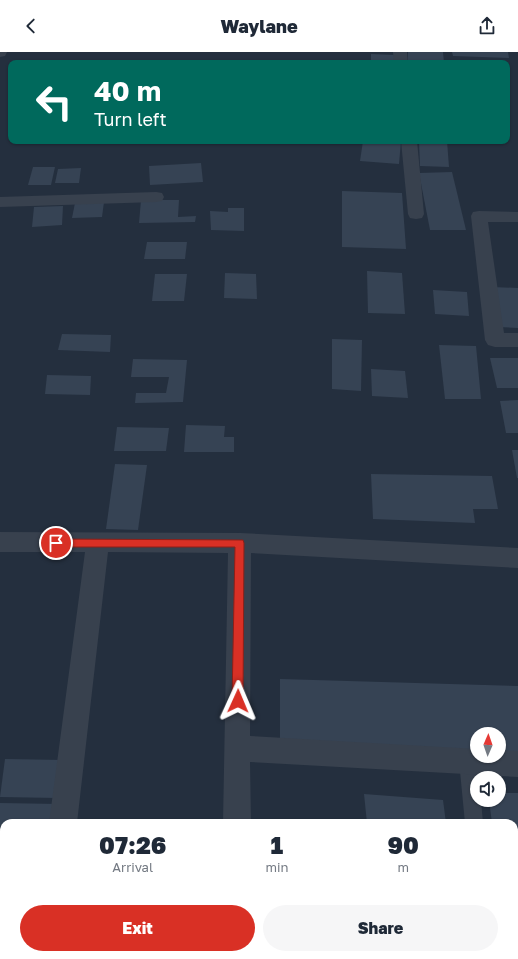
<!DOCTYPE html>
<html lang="en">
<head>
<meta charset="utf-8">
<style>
	:root { --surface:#fff; --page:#f6f6f7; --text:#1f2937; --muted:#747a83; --accent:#d93025 }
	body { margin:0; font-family:"Golos Text",sans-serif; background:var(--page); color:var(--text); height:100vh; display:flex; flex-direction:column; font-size:15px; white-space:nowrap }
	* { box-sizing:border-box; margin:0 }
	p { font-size:13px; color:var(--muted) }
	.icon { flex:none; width:22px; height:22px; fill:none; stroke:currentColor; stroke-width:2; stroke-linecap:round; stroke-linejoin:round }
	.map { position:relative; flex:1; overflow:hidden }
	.details { position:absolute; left:0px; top:767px; width:518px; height:140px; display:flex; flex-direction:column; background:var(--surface); border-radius:12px 12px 0 0; box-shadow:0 1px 3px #0004 }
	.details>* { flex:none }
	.top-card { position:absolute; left:8px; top:8px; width:502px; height:84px; border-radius:8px; box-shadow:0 1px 3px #0004; background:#00695c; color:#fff; overflow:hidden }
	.needle { width:26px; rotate:2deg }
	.controls { position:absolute; left:470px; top:675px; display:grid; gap:8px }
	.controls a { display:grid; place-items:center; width:36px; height:36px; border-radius:50%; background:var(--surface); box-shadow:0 1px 3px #0004; font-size:20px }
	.pin { position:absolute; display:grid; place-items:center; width:34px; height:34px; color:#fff; margin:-17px; border:2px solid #fff; border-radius:50%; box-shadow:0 1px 4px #0007 }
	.me { position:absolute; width:44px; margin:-22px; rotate:1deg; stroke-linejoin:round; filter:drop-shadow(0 0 3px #0008) }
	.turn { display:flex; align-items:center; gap:14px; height:84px; padding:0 20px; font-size:18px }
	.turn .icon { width:52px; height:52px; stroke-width:2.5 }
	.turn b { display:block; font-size:28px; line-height:34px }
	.eta { display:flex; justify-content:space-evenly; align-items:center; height:68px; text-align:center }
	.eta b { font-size:24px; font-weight:800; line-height:28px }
	.button { display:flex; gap:8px; margin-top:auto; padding:8px 20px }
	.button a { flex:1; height:46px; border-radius:24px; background:var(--accent); color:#fff; font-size:16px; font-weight:800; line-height:46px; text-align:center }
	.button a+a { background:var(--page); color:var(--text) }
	header { display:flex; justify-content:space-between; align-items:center; height:52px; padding:0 20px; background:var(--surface); font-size:18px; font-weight:800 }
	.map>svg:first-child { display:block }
	.building { fill:#364354 }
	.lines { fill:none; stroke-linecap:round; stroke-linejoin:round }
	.service { fill:#38414e; fill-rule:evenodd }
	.minor { fill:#38414e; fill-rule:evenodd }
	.route { fill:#d93025; stroke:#8d1f18 }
</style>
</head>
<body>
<header><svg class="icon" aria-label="back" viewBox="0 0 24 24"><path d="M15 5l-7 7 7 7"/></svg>Waylane<svg class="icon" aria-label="share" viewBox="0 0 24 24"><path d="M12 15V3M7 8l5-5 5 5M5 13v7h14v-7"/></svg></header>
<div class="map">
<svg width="518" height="907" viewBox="0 0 518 907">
	<rect width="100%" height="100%" fill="#242f3e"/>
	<g class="building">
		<polygon points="408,0 443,0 444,11 408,11"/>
		<polygon points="452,0 508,0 509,6 453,4"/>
		<polygon points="371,2 395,3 395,11 371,11"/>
		<polygon points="363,89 401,89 399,112 360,109"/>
		<polygon points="419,89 447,89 449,115 420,114"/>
		<polygon points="201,111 203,130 150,133 149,114"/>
		<polygon points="33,115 55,115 51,133 28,133"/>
		<polygon points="81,116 79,131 55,131 58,117"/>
		<polygon points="452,120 466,178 430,178 419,121"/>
		<polygon points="342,139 402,141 406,197 342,195"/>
		<polygon points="141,148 179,148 178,165 196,164 195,170 139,171"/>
		<polygon points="104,150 102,165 72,166 75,151"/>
		<polygon points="63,154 62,173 32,175 34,155"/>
		<polygon points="228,156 244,156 244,179 211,178 210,159 228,160"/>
		<polygon points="147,190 187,190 185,207 144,207"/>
		<polygon points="367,219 402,221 405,262 368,261"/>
		<polygon points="225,221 256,222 257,247 224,246"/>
		<polygon points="155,222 187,222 184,249 152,249"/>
		<polygon points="492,235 518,236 518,276 499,275"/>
		<polygon points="433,238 467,240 469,264 435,262"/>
		<polygon points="62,282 111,283 110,300 58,298"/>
		<polygon points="332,287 362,288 361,339 332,337"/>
		<polygon points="439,293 476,294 481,347 445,347"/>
		<polygon points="490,306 518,306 518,336 497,336"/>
		<polygon points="133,307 187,308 183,350 135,351 136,341 166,341 169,325 131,325"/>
		<polygon points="371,317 405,319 408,346 372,344"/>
		<polygon points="47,323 91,324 90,343 45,342"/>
		<polygon points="518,348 518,381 506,381 500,349"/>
		<polygon points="186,373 225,374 224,385 234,385 234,400 184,400"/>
		<polygon points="117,375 169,376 166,399 114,399"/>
		<polygon points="512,398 518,398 518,426 517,426"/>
		<polygon points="115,412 147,413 138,478 106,477"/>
		<polygon points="371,422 492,424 498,457 473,457 475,471 373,467"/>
		<polygon points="280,627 518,634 518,700 499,699 499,682 477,682 477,698 280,689"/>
		<polygon points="5,707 63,708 58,746 0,745"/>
		<polygon points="499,741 518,741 518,808 514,808 514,771 492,771 489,748 499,748"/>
		<polygon points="364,742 443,748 446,771 367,771"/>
		<polygon points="0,751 59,752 56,771 4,771 4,793 0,792"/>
		<polygon points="0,798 4,798 4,841 0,840"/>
		<polygon points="514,827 518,827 518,902 515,902 514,897"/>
		<rect x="63" y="903" width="153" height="4"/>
		<polygon points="382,903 477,903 478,907 383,905"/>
	</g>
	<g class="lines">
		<polygon class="service" points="468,700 474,703 477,709 479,726 477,726 477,748 481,748 483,771 465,771 459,709 462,703"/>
		<g class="minor">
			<polygon points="0,0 7,0 5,4 0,5"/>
			<polygon points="393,0 407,0 408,11 394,11"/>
			<polygon points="401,89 417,89 424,162 422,166 416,167 410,166 408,162"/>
			<polygon points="156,140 162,141 164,145 162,149 156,150 0,155 0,145"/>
			<polygon points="479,159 518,160 518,170 488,170 504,281 518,281 518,295 495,295 488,293 485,288 471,164 473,160"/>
			<polygon points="0,480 240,481 518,496 518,516 251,501 250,684 477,697 477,704 499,704 499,698 518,699 518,725 250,710 251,771 223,771 228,501 108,500 77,771 49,771 85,500 0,500"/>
			<rect x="30" y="903" width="30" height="4"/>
			<rect x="221" y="903" width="30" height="4"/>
		</g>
	</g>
	<polygon class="route" points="56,487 243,488 244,491 243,649 241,652 238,654 234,652 232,649 235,495 56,495 53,494 52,491 53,488"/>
</svg>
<div class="controls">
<a><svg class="needle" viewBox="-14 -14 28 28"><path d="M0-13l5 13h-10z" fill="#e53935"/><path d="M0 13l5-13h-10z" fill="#747a83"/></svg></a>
<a><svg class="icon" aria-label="sound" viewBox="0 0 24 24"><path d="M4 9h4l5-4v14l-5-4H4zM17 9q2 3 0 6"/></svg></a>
</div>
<div class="pin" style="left:56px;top:491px;background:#d93025"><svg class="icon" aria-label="arrive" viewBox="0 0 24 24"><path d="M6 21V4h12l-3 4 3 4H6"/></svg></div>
<svg class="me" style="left:238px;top:649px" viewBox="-20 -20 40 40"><path d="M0-17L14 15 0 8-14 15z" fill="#d93025" stroke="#fff" stroke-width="4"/></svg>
<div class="top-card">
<div class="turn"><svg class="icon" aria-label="left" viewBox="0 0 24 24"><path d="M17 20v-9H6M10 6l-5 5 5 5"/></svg><div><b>40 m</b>Turn left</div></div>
</div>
<section class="details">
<div class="eta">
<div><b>07:26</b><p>Arrival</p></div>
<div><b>1</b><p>min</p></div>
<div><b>90</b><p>m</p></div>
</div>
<div class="button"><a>Exit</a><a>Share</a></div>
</section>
</div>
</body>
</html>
